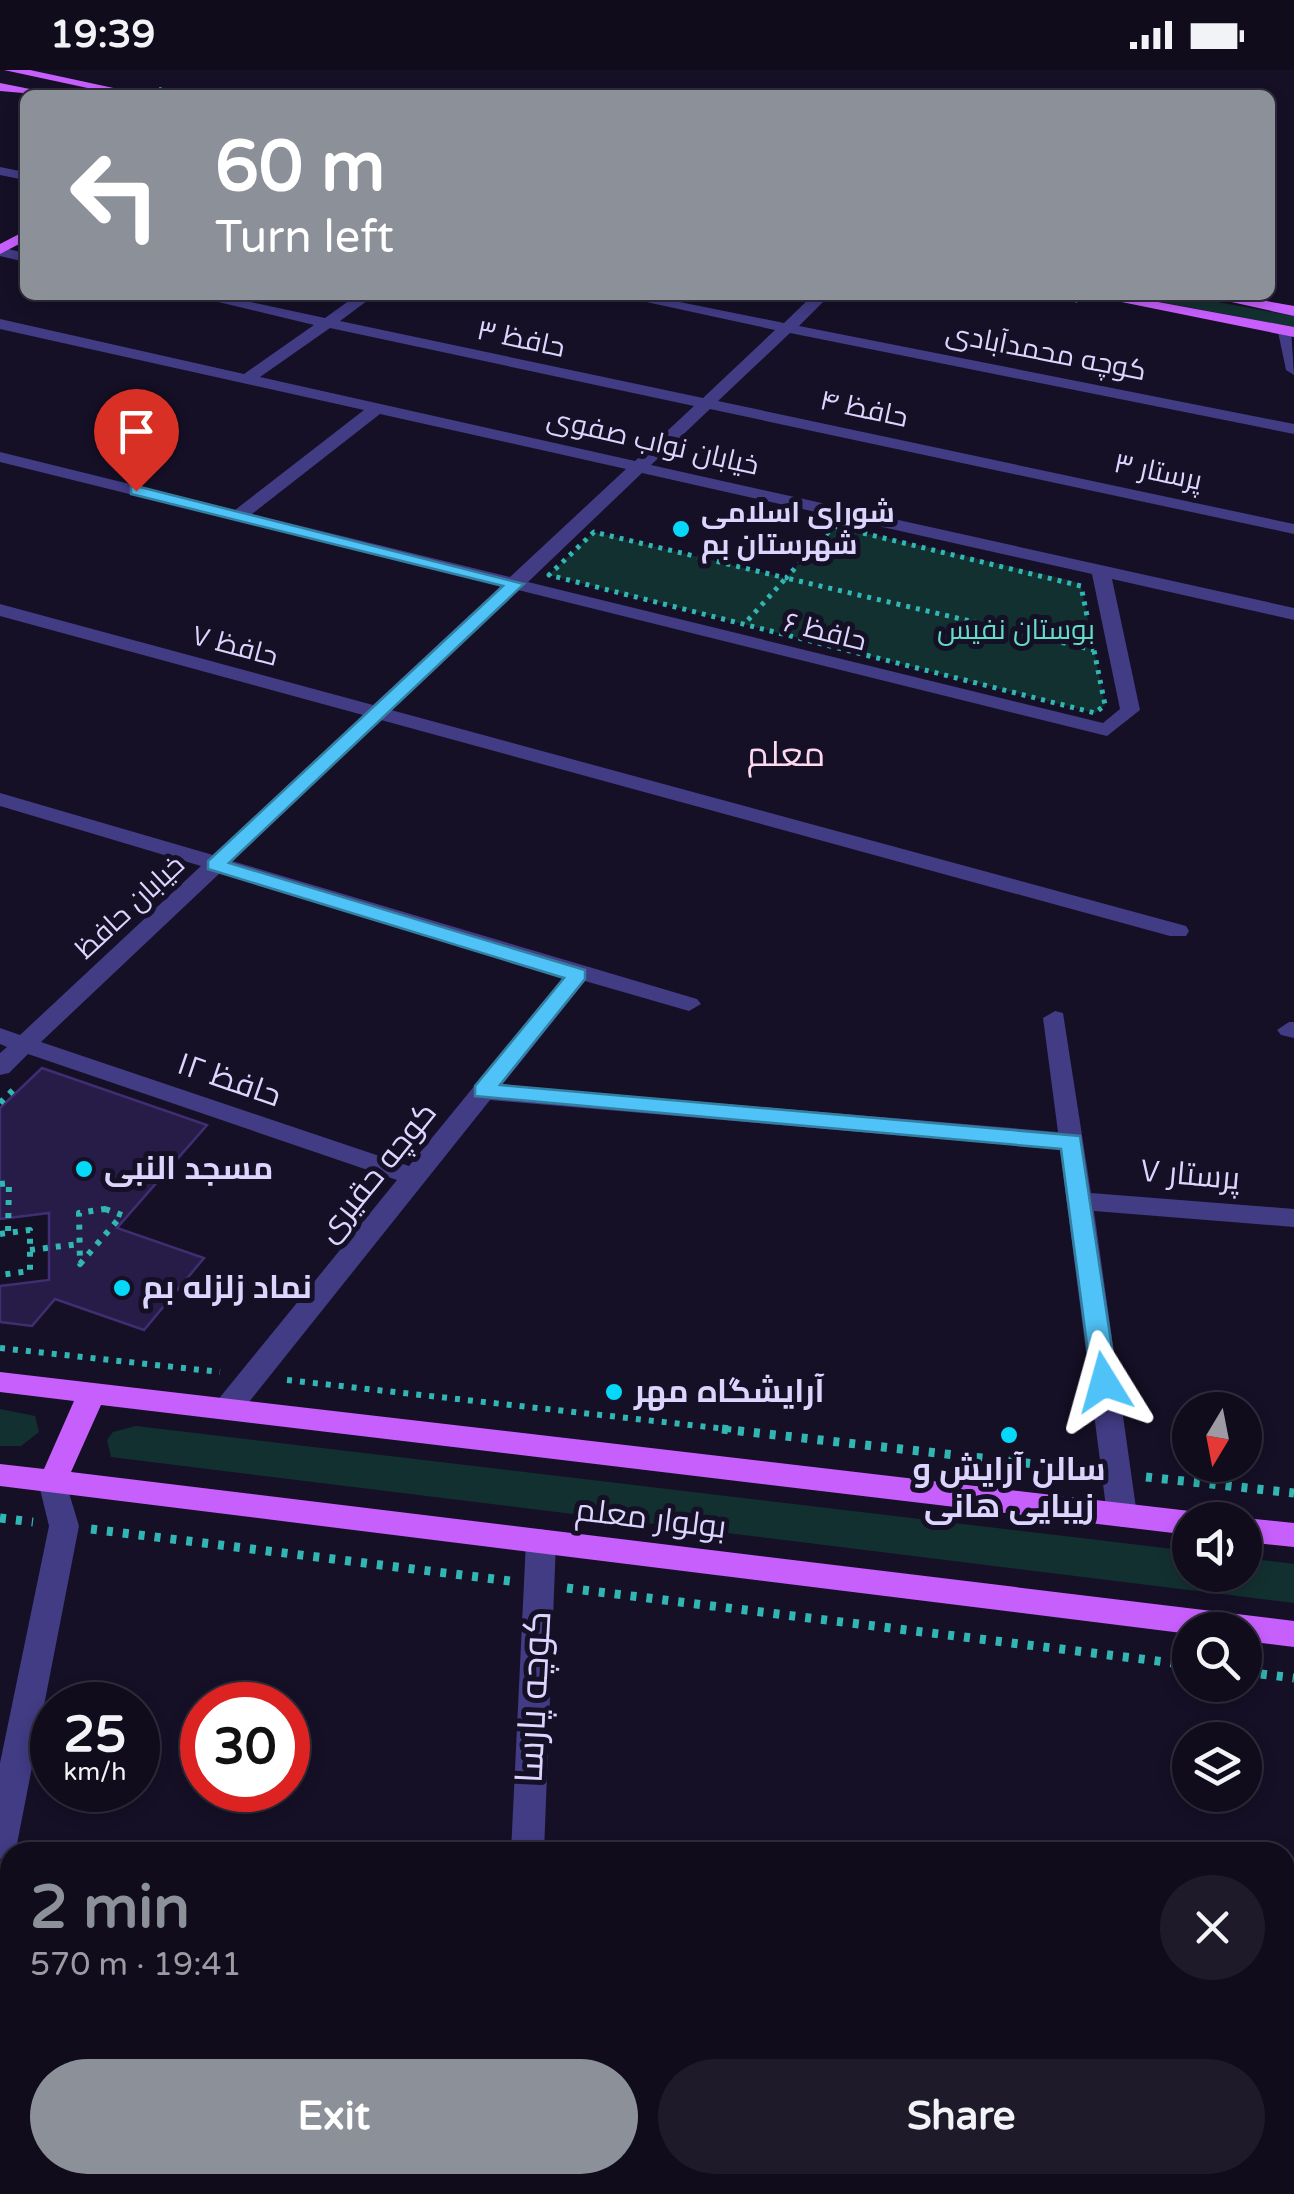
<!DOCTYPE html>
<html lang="en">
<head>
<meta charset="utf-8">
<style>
	:root { --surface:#100c1c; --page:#1e1a29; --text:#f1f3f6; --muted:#9c9ba3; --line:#302c3b; --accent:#8c9099 }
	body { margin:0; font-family:"Varela Round",Cairo,sans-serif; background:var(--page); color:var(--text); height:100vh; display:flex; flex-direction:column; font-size:38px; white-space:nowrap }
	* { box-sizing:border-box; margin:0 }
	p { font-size:32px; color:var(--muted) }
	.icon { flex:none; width:55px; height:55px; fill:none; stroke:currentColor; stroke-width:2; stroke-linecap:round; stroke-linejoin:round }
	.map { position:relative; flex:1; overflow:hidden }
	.side { position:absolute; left:0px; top:1772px; width:1295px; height:352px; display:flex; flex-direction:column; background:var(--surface); border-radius:30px 30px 0 0; box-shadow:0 5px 15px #0003,0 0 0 2px var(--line) }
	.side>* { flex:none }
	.hud { position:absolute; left:20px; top:20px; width:1255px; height:210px; border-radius:15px; box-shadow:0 5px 15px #0003,0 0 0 2px var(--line); background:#8c9099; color:#fff; overflow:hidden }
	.needle { width:65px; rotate:190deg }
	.fabs { position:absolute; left:1172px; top:1322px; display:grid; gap:20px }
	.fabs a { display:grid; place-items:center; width:90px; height:90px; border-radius:50%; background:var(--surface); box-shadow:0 5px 15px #0003,0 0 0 2px var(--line); font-size:50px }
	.speed { position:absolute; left:30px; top:1612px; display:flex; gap:20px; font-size:50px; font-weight:700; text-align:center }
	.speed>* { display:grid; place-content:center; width:130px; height:130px; border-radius:50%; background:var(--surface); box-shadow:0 5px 15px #0003,0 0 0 2px var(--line); line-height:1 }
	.speed small { font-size:25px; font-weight:400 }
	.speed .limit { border:15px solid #d22; background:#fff; color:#111 }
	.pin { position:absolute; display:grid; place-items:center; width:85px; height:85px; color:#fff; margin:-102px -42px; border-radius:50% 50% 50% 0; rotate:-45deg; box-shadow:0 0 10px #0007 }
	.pin .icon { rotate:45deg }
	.me { position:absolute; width:110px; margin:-55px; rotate:352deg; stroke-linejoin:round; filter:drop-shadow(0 0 8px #0008) }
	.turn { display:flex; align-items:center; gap:35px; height:210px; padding:0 30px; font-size:45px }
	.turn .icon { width:130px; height:130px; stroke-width:2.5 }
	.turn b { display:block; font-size:70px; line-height:85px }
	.round { display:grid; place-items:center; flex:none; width:105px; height:105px; border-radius:52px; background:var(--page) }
	.summary { display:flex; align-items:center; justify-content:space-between; height:170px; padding:0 30px }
	h1 { font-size:60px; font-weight:800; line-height:75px; color:var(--accent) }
	.cta { display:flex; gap:20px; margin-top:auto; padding:20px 30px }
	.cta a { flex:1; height:115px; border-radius:60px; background:var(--accent); color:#fff; font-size:40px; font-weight:800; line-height:115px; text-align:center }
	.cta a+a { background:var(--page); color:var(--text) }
	.status { display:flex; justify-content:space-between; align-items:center; height:70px; padding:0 50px; background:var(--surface); direction:ltr }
	.status svg { height:28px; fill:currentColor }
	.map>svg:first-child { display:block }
	.green { fill:#133030 }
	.building { fill:#261c47; stroke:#3f2f72; stroke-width:2.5 }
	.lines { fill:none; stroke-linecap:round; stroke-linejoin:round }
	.path-far3 { stroke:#32b6b3; stroke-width:4; stroke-dasharray:2.5 4; stroke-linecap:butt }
	.path-far2 { stroke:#32b6b3; stroke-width:5; stroke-dasharray:4 6; stroke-linecap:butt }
	.path-far1 { stroke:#32b6b3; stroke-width:6; stroke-dasharray:5 8; stroke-linecap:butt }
	.path { stroke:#32b6b3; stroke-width:9; stroke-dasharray:6 10; stroke-linecap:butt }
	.minor { fill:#413c84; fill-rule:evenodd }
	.major { fill:#c75ffc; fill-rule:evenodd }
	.route { fill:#4fc3f7; stroke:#337fa1; stroke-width:2.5 }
	.poi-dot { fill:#06d8fa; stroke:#151026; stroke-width:4 }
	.labels { text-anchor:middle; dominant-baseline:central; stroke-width:10; stroke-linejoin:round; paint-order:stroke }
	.far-street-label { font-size:28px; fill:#dcd6fe; stroke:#151026 }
	.far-poi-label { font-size:28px; font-weight:bold; fill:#dcd6fe; stroke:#151026; text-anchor:start }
	.far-park-label { font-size:28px; fill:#62dec4; stroke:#151026 }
	.street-label { font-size:32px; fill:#dcd6fe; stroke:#151026 }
	.poi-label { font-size:32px; font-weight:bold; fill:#dcd6fe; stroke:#151026; text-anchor:start }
	.neighbourhood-label { font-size:35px; fill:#fed8ef; stroke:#151026 }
	.near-street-label { font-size:38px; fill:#dcd6fe; stroke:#151026 }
</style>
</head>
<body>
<div class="status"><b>19:39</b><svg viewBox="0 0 49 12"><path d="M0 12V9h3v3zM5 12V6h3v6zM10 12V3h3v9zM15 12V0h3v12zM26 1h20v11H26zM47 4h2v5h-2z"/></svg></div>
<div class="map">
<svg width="1294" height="2124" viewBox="0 0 1294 2124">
	<rect width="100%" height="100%" fill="#151026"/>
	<g class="green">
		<polygon points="1123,225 1180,225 1294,246 1294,257"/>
		<polygon points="834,456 1073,511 1081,516 1105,635 1095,643 549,505 594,462 786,508"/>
		<polygon points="0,1339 35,1346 39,1362 21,1376 0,1376"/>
		<polygon points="136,1356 1190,1481 1190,1505 1245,1505 1245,1488 1294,1494 1294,1533 111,1387 107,1370 113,1362"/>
	</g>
	<polygon class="building" points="42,998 207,1055 117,1158 204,1188 144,1260 55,1229 32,1256 0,1252 0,1216 49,1210 49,1143 0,1149 0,1038"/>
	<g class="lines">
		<g class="path-far3">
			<polyline points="159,19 192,25"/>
			<polyline points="1044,225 1077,231"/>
		</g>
		<g class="path-far2">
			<polygon points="834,456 1081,516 1105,635 1095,643 549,505 594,462 786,508"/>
			<polyline points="748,550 786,508 1094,580"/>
		</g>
		<g class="path-far1">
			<polyline points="0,1033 14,1019"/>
			<polyline points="0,1114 9,1113 8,1163"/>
			<polygon points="105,1139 122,1145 80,1194 79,1143"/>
			<polyline points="0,1164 30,1160 30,1201 0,1205"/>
			<polyline points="30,1180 79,1174"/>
			<polyline points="0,1278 220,1302"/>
			<polyline points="287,1310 744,1361"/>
		</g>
		<g class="path">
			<polyline points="722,1359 1089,1400"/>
			<polyline points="1146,1407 1294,1423"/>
			<polyline points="0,1448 33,1452"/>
			<polyline points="91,1459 510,1511"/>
			<polyline points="567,1518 1190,1595"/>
			<polyline points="1245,1602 1294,1608"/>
		</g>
		<g class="minor">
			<polygon points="0,97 25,102 25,110 0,105"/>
			<polygon points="0,177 25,183 25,192 0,186"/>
			<path d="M189 225H218L325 248 357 225H375L340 251 703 328 775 260 614 225H645L784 253 813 225H830L799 256 1294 354V364L790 263 718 331 1294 454V464L710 339 651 395 1294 538V550L1112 509 1140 640 1107 666 518 520 391 640 1186 856 1189 861 1186 866H1170L381 650 232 791 697 929 701 934 689 941 585 911 502 1015 1058 1062 1043 948 1055 941 1063 943 1091 1123 1294 1139V1157L1094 1141 1137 1445 1132 1453 1122 1457 1112 1453 1107 1445 1060 1079 490 1030 237 1347 227 1350 217 1347 213 1339 217 1331 397 1110 28 984 9 1003 0 1005V983L7 977 0 974V958L20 965 201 796 0 736V723L213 785 363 645 0 546V534L373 635 501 516 0 392V382L235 440 364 340 0 259V249L244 304 314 255ZM330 258 694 336 635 391 260 307ZM380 344 626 399 510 507 252 444ZM642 403 1092 504 1120 639 1103 653 528 512ZM221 802 565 905 409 1096 41 972Z"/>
			<polygon points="1277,257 1291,260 1294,305 1286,300"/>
			<polygon points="1289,952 1294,952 1294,968 1281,965 1277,960"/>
			<polygon points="53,1400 63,1403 79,1456 17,1774 10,1785 0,1789 0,1693 49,1456 38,1411 43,1403"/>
			<polygon points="541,1459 552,1463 556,1471 544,1782 511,1782 526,1471 530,1463"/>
			<rect x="1285" y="2058" width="9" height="36"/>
			<rect x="494" y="2115" width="38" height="9"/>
		</g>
		<g class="major">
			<polygon points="4,0 30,0 146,25 120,25"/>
			<polygon points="0,13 45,22 46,25 0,21"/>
			<polygon points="25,161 25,171 0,184 0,174"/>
			<polygon points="1087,225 1120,225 1294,257 1294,267"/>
			<polygon points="1200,225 1233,225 1294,236 1294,246"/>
			<polygon points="0,1302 1190,1441 1203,1450 1190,1450 1190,1465 101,1335 71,1402 1294,1551 1294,1577 1245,1571 1245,1560 1190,1560 1190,1564 0,1416 0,1394 44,1399 74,1331 0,1322"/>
			<polygon points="1245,1448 1294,1453 1294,1477 1245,1472 1245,1450 1240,1450"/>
		</g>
	</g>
	<polygon class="route" points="136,416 524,514 229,793 585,900 585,909 500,1015 1080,1066 1117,1312 1113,1319 1096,1319 1092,1312 1061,1079 475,1026 475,1016 564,908 208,799 208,791 503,516 131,424 131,417"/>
	<g class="poi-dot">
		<circle cx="681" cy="459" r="10"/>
		<circle cx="84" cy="1099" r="10"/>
		<circle cx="122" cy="1218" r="10"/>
		<circle cx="614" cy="1322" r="10"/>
		<circle cx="1009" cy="1365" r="10"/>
	</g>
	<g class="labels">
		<g class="far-street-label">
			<text transform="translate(521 269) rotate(12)">حافظ ۳</text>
			<text transform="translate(1046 282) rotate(11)">کوچه محمدآبادی</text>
			<text transform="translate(864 339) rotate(12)">حافظ ۴</text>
			<text transform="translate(653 372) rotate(13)">خیابان نواب صفوی</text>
			<text transform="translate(1158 402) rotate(12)">پرستار ۳</text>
			<text transform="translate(825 562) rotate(14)">حافظ ۶</text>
			<text transform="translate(235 576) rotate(15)">حافظ ۷</text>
			<text transform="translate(130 837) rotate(-43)">خیابان حافظ</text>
		</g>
		<g class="far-poi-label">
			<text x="701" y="443">شورای اسلامی<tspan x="701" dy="32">شهرستان بم</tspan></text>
		</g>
		<g class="far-park-label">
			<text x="1016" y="560">بوستان نفیس</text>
		</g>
		<g class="street-label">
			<text transform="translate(229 1010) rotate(19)">حافظ ۱۲</text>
			<text transform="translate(377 1102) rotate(-51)">کوچه حقیری</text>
			<text transform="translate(1190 1105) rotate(5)">پرستار ۷</text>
			<text transform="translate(651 1449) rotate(7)">بولوار معلم</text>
		</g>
		<g class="poi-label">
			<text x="104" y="1099">مسجد النبی</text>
			<text x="142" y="1218">نماد زلزله بم</text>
			<text x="634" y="1322">آرایشگاه مهر</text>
			<text x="1009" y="1400" text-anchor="middle">سالن آرایش و<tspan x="1009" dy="37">زیبایی هانی</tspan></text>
		</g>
		<g class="neighbourhood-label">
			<text x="786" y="685">معلم</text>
		</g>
		<g class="near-street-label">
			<text transform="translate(534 1627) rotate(-87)">کوچه پارسا</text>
		</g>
	</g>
</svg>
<div class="fabs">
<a><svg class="needle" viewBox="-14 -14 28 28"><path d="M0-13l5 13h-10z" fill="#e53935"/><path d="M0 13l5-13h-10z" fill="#9c9ba3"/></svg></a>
<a><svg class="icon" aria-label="sound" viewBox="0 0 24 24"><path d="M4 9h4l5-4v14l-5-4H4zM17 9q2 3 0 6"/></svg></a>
<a><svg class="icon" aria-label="search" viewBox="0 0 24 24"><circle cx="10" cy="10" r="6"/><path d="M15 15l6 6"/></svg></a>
<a><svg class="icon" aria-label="layers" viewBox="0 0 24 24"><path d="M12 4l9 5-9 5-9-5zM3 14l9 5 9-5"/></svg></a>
</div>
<div class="speed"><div>25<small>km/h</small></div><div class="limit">30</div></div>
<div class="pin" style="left:136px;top:421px;background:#d93025"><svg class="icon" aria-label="arrive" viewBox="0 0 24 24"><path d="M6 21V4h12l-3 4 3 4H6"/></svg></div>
<svg class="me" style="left:1104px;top:1312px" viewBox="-20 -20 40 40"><path d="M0-17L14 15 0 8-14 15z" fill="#4fc3f7" stroke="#fff" stroke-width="4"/></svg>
<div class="hud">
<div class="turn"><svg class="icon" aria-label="left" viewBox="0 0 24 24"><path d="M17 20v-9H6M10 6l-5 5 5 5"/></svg><div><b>60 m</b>Turn left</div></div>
</div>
<section class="side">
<div class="summary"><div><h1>2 min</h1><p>570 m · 19:41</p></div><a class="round"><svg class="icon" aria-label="close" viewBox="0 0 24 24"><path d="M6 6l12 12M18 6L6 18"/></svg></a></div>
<div class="cta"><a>Exit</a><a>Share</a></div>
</section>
</div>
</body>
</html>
